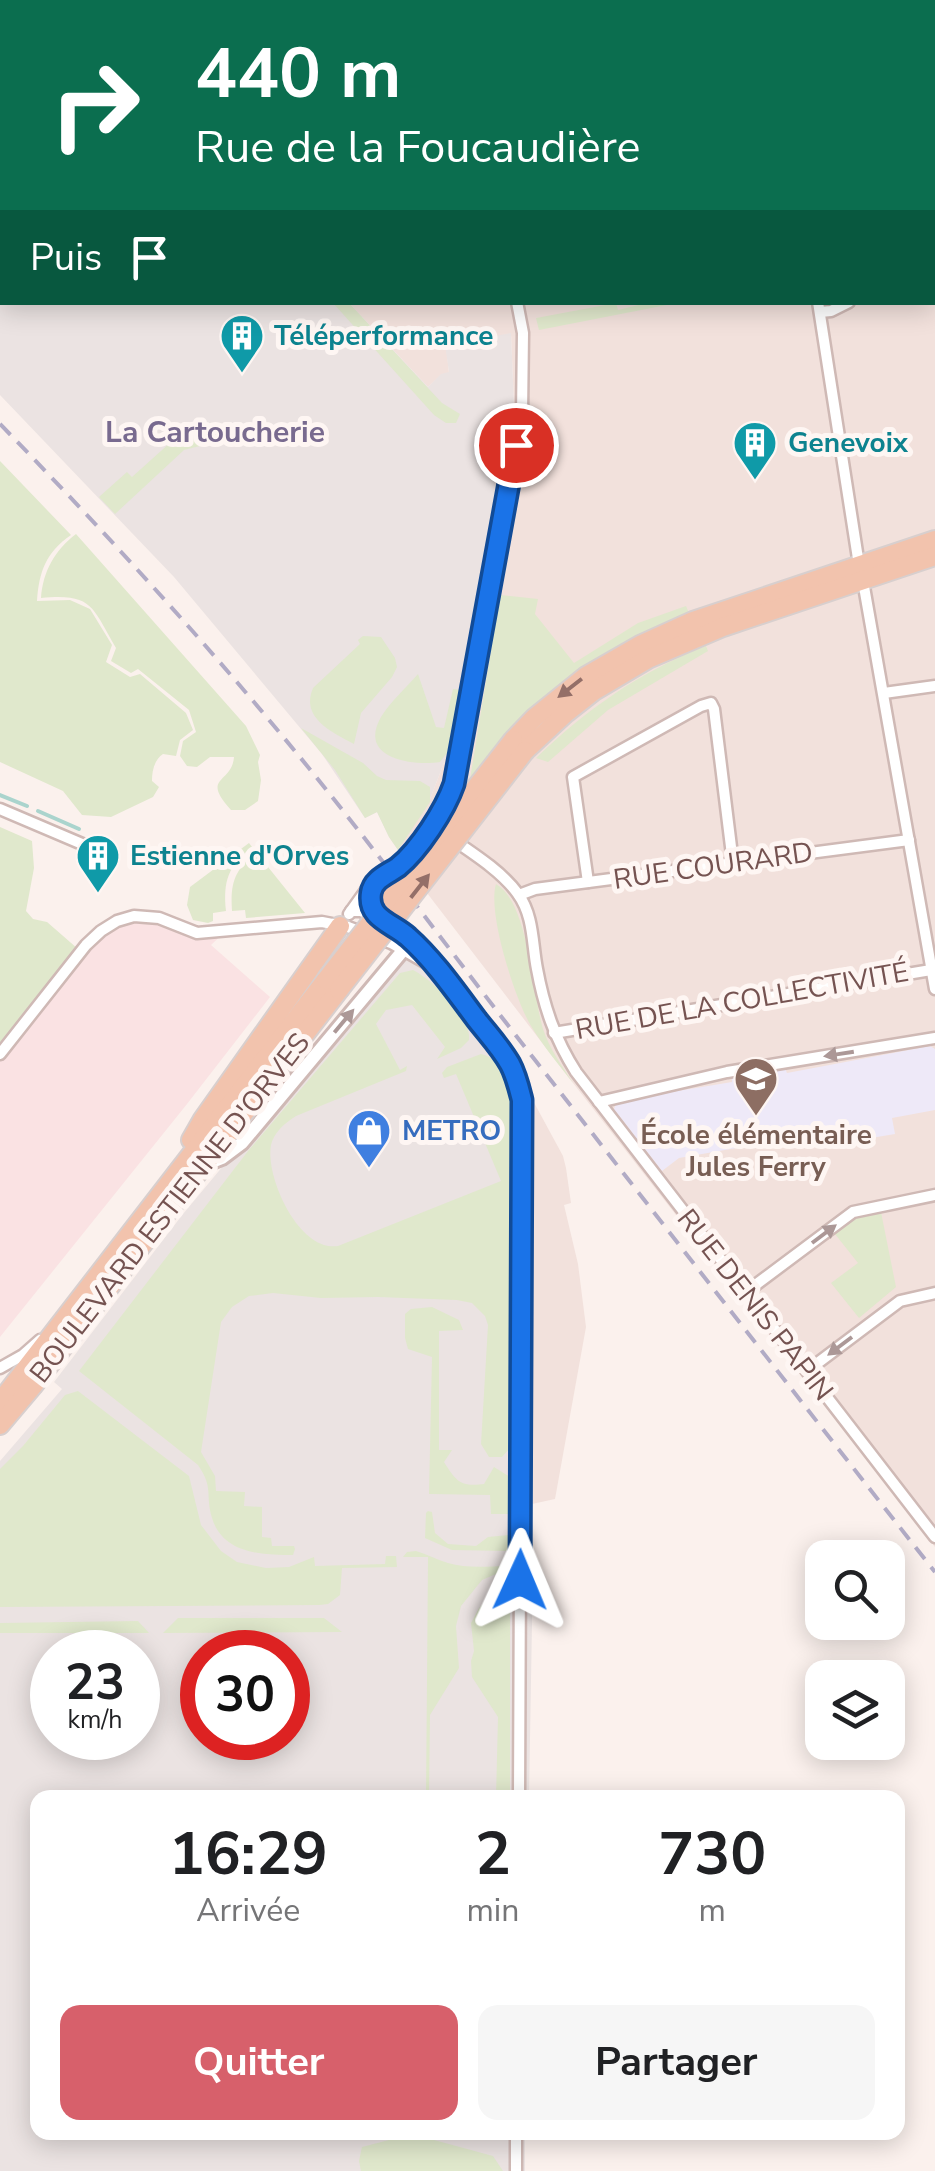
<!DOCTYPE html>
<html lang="fr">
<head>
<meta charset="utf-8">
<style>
	:root { --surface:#fff; --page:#f6f6f6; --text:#202124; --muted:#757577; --accent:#d7606b }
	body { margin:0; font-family:"Nunito Sans",sans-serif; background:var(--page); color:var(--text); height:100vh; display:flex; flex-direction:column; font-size:38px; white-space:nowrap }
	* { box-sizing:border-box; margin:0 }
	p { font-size:32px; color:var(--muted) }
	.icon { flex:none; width:55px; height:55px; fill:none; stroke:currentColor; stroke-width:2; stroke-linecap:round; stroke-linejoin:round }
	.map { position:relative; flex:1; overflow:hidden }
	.side { position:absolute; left:30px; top:1790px; width:875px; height:350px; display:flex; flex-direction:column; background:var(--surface); border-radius:20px; box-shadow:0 5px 25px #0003 }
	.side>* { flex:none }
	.top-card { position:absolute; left:0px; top:0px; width:935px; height:305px; box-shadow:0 5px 25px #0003; background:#0b6e4f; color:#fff; overflow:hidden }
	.tools { position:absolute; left:805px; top:1540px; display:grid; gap:20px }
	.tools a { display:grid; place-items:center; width:100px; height:100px; border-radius:20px; background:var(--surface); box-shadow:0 5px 25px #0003; font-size:50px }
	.speed { position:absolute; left:30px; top:1630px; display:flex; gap:20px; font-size:50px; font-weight:700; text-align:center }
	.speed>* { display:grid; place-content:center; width:130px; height:130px; border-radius:50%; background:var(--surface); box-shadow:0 5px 25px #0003; line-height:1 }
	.speed small { font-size:25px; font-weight:400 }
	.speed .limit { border:15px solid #d22; background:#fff; color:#111 }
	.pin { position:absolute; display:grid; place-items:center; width:85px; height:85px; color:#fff; margin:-42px; border:5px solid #fff; border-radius:50%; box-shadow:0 2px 10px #0007 }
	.me { position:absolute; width:110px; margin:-55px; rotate:1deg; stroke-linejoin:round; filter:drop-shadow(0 0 8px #0008) }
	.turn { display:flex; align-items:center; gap:35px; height:210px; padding:0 30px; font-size:45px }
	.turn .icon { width:130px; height:130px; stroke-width:2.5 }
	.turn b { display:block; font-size:70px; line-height:85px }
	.then { display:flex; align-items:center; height:95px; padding:0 30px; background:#0003; gap:20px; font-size:38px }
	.eta { display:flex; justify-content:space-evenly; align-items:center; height:170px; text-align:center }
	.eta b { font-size:60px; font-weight:700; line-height:70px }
	.primary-button { display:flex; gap:20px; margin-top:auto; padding:20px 30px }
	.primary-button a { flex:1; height:115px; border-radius:20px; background:var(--accent); color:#fff; font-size:40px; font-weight:700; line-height:115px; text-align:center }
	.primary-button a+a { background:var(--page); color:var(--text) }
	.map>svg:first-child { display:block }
	.residential { fill:#f2e1dc }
	.commercial { fill:#fae2e3 }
	.industrial { fill:#ebe3e2; fill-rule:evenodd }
	.education { fill:#eee9f8 }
	.green { fill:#e0e8cc }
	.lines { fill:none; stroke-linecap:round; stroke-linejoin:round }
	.stream { stroke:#aad4cd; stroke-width:4 }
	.minor-casing { stroke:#cfb9b5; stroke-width:15 }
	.tertiary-casing { stroke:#cfb9b5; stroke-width:18 }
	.primary-casing { stroke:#d8cfce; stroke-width:22 }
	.minor { stroke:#fff; stroke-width:10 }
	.tertiary { stroke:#fff; stroke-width:12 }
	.primary { stroke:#f2c3ad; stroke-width:18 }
	.rail { stroke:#b1abc5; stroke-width:4; stroke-dasharray:15 10; stroke-linecap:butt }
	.primary-bridge-casing { stroke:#d8cfce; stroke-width:22; stroke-linecap:butt }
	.primary-bridge { stroke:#f2c3ad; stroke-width:18 }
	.oneway { fill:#946f68 }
	.oneway2 { fill:#ac9897 }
	.route-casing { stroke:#114b97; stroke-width:25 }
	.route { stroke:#1a73e8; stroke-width:18 }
	.labels { text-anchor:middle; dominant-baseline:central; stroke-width:10; stroke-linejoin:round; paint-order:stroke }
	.culture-label { font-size:28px; font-weight:bold; fill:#0d838f; stroke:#fef6f3; text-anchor:start }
	.street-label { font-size:28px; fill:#755351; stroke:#fef6f3 }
	.shop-label { font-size:28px; font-weight:bold; fill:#366cbe; stroke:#fef6f3; text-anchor:start }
	.education-label { font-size:28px; font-weight:bold; fill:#785e54; stroke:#fef6f3 }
	.neighbourhood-label { font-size:30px; font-weight:bold; fill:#786a8f; stroke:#fef6f3 }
</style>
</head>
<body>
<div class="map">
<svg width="935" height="2171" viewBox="0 0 935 2171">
	<rect width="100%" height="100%" fill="#fbf1ed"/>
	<g class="residential">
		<polygon points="0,0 935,0 935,1547 573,1083 427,893 398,850 430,799 447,755 462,690 514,405 511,334 446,345 449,373 441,375 428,387 349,303 932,302 932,2 2,2 2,160 0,160"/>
		<polygon points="531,1097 563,1156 566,1168 571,1203 564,1205 578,1264 586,1327 555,1499 532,1504"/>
	</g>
	<polygon class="commercial" points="134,916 197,933 229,928 211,945 270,997 187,1104 0,1337 0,1054 86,945"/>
	<g class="industrial">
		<polygon points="0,160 2,160 2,302 349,303 428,387 441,374 449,372 445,345 511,333 514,405 462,690 447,755 430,799 398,850 389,837 377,812 365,818 322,754 174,577 0,395"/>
		<path d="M400 954 437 969 446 964 518 1060 531 1097 533 1565 529 1797 38 1798V2132L525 2133V2171H0V1461L62 1389 54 1382 183 1214ZM52 1652H138V1738H52ZM202 1652H288V1738H202Z"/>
	</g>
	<polygon class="education" points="930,1046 935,1049 935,1110 892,1118 895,1134 853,1141 849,1125 748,1139 742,1147 679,1158 662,1171 614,1109 617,1101 732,1082 732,1078 772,1073 772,1070 785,1068 787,1073"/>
	<g class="green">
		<polygon points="333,303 349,303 442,403 460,414 456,423 446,423 434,415"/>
		<polygon points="616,303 618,310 646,303 677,303 539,330 536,318"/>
		<polygon points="191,424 197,431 200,446 184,450 115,514 99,497 127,472 132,477"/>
		<path d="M0 461 71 535C46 552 39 572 37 601L70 600 90 609 112 645 106 662 130 677 140 674 186 713 193 730 180 740 176 756 163 754C154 760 152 771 152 781L159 787 153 797 111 817 82 815 63 791 0 762Z"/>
		<path d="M76 534 246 726 260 755 258 762 261 780 258 801 245 810H231C200 776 232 784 234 757H210L197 767 187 766 180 756 183 741 196 732 189 710 138 669 131 673 111 661 116 648C92 607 93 593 41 598 43 571 55 550 76 534Z"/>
		<path d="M500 595 538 599 535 614 574 663 638 623 686 606 689 613C624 639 566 678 515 726 499 742 485 762 470 779Z"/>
		<path d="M363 636 381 637 395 658 397 667 392 677 361 713 354 744C332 732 300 718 313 688L360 644 358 640Z"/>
		<path d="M706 646 708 651 608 710 548 762 536 758C587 709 641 671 706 646Z"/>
		<path d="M418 674 436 727 444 728 453 689 462 690 447 753 440 762C413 766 357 759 381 717 390 702 406 688 418 674Z"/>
		<polygon points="301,728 363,763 377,776 386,780 420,781 430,787 430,802 398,850 389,837 377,812 365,818 335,770"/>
		<polygon points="0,827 32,841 34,868 26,911 33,919 47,922 78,949 0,1047"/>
		<path d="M249 843 252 847C228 866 223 881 226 911L213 913V921L208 923 193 920 187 905 190 887Z"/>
		<path d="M256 852 305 913 246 918 245 910 232 911C230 882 235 870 256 852Z"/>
		<path d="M496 884C529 903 532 992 543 1029 549 1048 562 1066 573 1083 559 1065 543 1046 531 1026 515 999 487 913 496 884Z"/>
		<path d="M413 970C433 980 472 1018 469 1040L461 1048 437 1059 445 1047 412 1005 386 1010 376 1024 400 1070 407 1066 406 1071 296 1116C285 1123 274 1132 271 1145 265 1177 299 1252 338 1246L501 1181 456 1074 444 1078 442 1073 447 1067 481 1054C499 1057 507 1079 512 1095L514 1213 511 1447 502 1457H489L481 1444 488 1325 485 1316 472 1303 457 1300 378 1297 321 1298 273 1293 249 1296 232 1307 221 1322 201 1452 215 1476 216 1491 245 1492 244 1506 262 1507V1537L271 1538 272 1546H294L295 1549 293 1555C262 1555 223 1554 212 1518 205 1495 214 1488 198 1465L79 1371 248 1151 400 973Z"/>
		<polygon points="880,1207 896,1287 859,1318 831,1283 858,1263 831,1229 853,1212"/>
		<path d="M432 1307 459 1320 463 1330 439 1331V1450H452L444 1462C456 1481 460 1487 484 1484L494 1467 510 1477 509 1514H491L490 1495 429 1494 432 1357 408 1349 405 1338V1314L411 1309Z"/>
		<polygon points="78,1391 189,1476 201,1525 221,1551 237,1562 266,1568 289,1567 314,1557 315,1566 385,1564 386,1556 396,1556 397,1567 342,1568 340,1595 328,1604 320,1605 0,1607 0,1469 23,1446 65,1395"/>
		<polygon points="428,1511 432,1512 435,1533 448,1544 476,1546 488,1537 509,1535 511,1544 506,1551 452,1550 425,1538 426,1513"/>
		<path d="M416 1551C427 1554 437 1560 448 1563 467 1569 490 1566 509 1566L510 1568 482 1580 461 1606 456 1626 459 1668 430 1715 429 1797H426L428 1557H403L407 1552Z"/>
		<polygon points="498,1594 503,1595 510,1603 510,1797 496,1797 498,1717 472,1677 471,1661 474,1651 471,1623 479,1608 489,1598"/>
		<polygon points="178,1618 324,1618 342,1632 163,1633"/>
		<polygon points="138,1621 149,1633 0,1633 0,1623"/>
		<polygon points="412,2134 493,2156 503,2171 361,2171 359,2161 362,2147"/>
	</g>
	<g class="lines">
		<g class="stream">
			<polyline points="0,795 27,806"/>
			<polyline points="38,811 79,829"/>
		</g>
		<defs>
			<g id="minor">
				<polyline points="446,0 447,2"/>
				<polyline points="753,0 753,2"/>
				<polyline points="428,2 437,0"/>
				<polyline points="932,141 935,140"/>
				<polyline points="0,160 2,160"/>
				<polyline points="932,262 935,261"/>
				<polyline points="818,302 859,565"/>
				<polyline points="820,312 831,311 849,302"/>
				<polyline points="863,581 935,989"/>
				<polyline points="884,693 935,686"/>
				<polyline points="0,809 108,855"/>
				<path d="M432 825C459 845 499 867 518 894 534 916 532 944 537 969 544 1007 555 1039 576 1072L935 1537"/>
				<polyline points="588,882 573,777 701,706 711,703 714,709 733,863"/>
				<polyline points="375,883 371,897 379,918"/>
				<polyline points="519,895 535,889 909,840"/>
				<polyline points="351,911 361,911 409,938 454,989 510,1063 522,1100 519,1798"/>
				<polyline points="349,914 369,886 402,863 439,816 454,784 522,414 523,333 517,302"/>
				<polyline points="554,1033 931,970"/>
				<polyline points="0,1054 86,945 101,931 117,921 134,916 159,918 197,933 322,922 348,927 391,943 428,964"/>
				<polyline points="599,1102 727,1072 935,1038"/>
				<polyline points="746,1292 853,1212 935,1195"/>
				<polyline points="0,1368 23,1355 40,1340"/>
				<polyline points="807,1371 900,1301 935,1293"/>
				<polyline points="516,2171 516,2132"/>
			</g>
			<polyline id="tertiary" points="207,1164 222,1158 242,1143 400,954 402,949"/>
			<g id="primary">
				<polyline points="513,740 534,718 586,676 640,645 693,621 935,540"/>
				<polyline points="525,751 566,713 594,691 648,659 723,627 935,556"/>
				<polyline points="191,1140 203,1119 340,926"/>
				<polyline points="0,1402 326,980"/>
				<polyline points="0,1425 33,1386 339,990"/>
			</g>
		</defs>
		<use href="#minor" class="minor-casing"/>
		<use href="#tertiary" class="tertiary-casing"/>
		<use href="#primary" class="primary-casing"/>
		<use href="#minor" class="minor"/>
		<use href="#tertiary" class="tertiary"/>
		<use href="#primary" class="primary"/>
		<path class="rail" d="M0 424C107 534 211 648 308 767 386 863 459 963 535 1060 668 1230 801 1402 935 1572"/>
		<defs>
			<g id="primary-bridge">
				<polyline points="326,980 513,740"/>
				<polyline points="339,990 525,751"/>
			</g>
		</defs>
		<use href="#primary-bridge" class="primary-bridge-casing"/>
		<use href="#primary-bridge" class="primary-bridge"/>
	</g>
	<defs><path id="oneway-solid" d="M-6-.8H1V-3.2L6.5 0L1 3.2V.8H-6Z" transform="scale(2.5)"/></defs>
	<g class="oneway">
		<use href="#oneway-solid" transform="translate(570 688) rotate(142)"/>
		<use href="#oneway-solid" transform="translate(420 886) rotate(-52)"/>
	</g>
	<g class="oneway2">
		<use href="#oneway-solid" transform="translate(344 1021) rotate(-50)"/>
		<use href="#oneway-solid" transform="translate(839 1054) rotate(171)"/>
		<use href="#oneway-solid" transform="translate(824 1234) rotate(-37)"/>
		<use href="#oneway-solid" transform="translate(840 1346) rotate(143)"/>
	</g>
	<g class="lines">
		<defs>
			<path id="route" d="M516 445 454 784C445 810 419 850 398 867 388 874 373 879 371 893 367 919 393 923 408 937 434 960 456 992 477 1020 488 1034 501 1048 510 1064 516 1075 519 1088 522 1100L520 1580"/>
		</defs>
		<use href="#route" class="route-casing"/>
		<use href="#route" class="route"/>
	</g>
	<defs>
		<symbol id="building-pin" viewBox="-11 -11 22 30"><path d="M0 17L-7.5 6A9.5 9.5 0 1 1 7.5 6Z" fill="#0f9aa8" stroke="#fef6f3"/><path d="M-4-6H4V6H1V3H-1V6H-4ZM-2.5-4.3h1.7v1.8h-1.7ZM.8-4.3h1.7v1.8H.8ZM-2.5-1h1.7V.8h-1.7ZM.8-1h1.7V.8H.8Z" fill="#fff"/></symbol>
		<symbol id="school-pin" viewBox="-11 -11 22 30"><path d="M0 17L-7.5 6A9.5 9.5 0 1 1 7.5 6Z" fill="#8d6e63" stroke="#fef6f3"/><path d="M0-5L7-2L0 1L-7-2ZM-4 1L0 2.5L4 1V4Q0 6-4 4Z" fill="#fff"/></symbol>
		<symbol id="shop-pin" viewBox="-11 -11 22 30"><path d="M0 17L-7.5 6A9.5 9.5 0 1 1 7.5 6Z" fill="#3f7fe0" stroke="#fef6f3"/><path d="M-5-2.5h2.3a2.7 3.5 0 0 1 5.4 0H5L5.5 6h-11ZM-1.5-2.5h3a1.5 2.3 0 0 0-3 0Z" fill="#fff"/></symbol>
	</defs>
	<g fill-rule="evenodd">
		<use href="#building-pin" x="217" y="311" width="50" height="68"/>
		<use href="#building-pin" x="730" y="418" width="50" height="68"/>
		<use href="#building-pin" x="73" y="831" width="50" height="68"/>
		<use href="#school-pin" x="731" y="1054" width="50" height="68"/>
		<use href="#shop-pin" x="344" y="1106" width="50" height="68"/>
	</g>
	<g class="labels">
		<g class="culture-label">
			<text x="274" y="336">Téléperformance</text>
			<text x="788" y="443">Genevoix</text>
			<text x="130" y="856">Estienne d'Orves</text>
		</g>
		<g class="street-label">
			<text transform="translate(713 866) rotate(-8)">RUE COURARD</text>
			<text transform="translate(742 1001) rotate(-10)">RUE DE LA COLLECTIVITÉ</text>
			<text transform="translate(170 1208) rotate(-52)">BOULEVARD ESTIENNE D'ORVES</text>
			<text transform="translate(755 1305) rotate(52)">RUE DENIS PAPIN</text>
		</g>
		<g class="shop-label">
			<text x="402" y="1131">METRO</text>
		</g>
		<g class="education-label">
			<text x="756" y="1135">École élémentaire<tspan x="756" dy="32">Jules Ferry</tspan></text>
		</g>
		<g class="neighbourhood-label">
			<text x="215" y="432">La Cartoucherie</text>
		</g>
	</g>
</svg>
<div class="tools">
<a><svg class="icon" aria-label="search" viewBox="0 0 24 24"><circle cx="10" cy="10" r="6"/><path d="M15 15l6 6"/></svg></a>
<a><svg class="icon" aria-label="layers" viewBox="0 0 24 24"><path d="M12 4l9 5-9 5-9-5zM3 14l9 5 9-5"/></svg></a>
</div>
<div class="speed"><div>23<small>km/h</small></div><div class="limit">30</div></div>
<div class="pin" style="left:516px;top:445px;background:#d93025"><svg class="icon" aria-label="arrive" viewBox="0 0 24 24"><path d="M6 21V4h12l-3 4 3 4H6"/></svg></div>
<svg class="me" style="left:520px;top:1580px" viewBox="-20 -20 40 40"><path d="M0-17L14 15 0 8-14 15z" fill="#1a73e8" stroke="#fff" stroke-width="4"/></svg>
<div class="top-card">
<div class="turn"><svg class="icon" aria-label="right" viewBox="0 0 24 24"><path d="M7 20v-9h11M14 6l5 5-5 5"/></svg><div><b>440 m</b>Rue de la Foucaudière</div></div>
<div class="then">Puis<svg class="icon" aria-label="arrive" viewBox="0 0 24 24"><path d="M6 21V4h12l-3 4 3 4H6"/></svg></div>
</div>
<section class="side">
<div class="eta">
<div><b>16:29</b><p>Arrivée</p></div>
<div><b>2</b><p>min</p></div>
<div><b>730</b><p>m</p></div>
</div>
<div class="primary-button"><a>Quitter</a><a>Partager</a></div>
</section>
</div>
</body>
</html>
